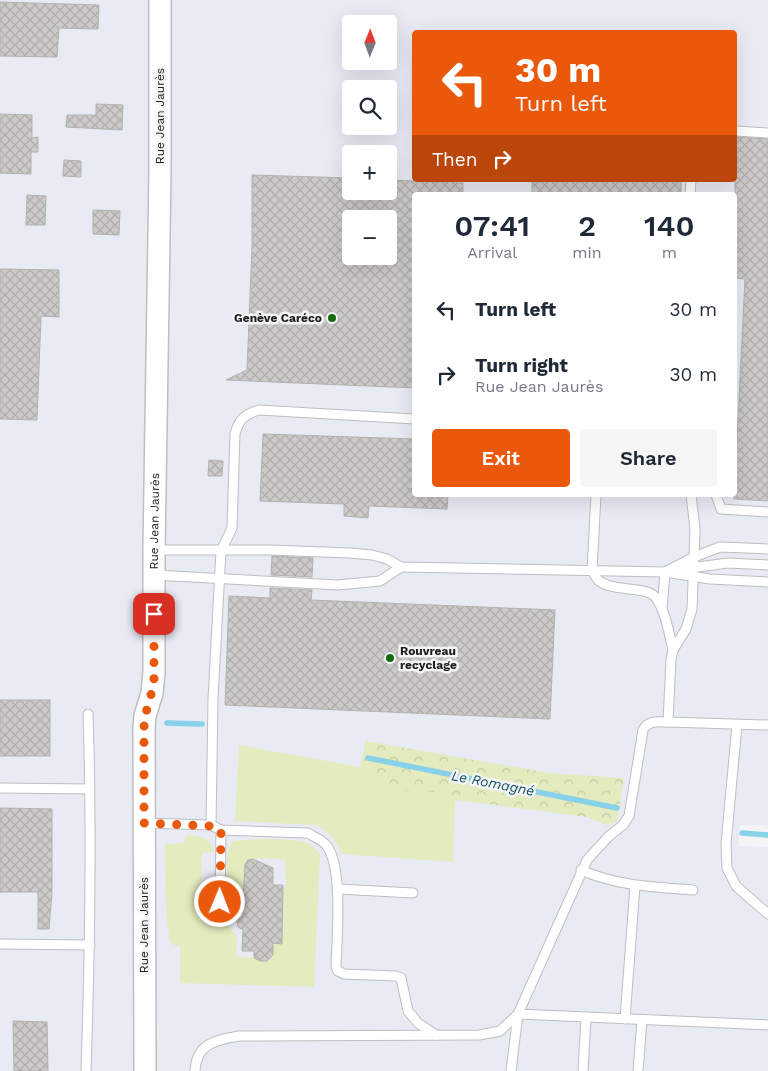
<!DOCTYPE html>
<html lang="en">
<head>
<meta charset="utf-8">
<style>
	:root { --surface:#fff; --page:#f6f6f7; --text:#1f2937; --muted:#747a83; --accent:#ea580c }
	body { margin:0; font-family:"Work Sans",sans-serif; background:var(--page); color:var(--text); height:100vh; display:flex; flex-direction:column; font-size:19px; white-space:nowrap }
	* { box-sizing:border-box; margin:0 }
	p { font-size:16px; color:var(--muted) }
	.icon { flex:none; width:28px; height:28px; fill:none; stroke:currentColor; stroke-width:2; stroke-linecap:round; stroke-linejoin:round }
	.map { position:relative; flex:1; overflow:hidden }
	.panel { position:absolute; left:412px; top:192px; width:325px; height:305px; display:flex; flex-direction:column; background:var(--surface); border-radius:5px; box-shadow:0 5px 20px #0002 }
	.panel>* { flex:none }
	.banner { position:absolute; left:412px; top:30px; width:325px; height:152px; border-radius:5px; box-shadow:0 5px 20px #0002; background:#ea580c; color:#fff; overflow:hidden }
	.needle { width:32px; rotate:1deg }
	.tools { position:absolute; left:342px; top:15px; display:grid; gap:10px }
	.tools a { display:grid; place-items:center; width:55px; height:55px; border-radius:5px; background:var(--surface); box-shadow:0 5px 20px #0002; font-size:25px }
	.pin { position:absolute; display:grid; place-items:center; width:42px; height:42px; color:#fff; margin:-21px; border-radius:10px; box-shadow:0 2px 8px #0006 }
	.me { position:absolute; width:55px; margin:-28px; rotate:1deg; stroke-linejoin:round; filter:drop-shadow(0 0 4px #0008) }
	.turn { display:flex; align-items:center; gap:18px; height:105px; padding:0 20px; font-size:22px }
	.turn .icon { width:65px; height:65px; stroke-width:2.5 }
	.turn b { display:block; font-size:35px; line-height:42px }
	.then { display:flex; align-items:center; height:48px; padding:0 20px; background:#0003; gap:10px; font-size:19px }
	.eta { display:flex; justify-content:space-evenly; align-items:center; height:85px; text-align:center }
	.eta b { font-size:30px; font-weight:600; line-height:35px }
	.button { display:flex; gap:10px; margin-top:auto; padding:10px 20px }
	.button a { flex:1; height:58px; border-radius:5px; background:var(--accent); color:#fff; font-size:20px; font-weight:600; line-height:58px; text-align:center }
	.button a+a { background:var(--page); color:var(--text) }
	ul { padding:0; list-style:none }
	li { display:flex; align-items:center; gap:15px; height:65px; padding:0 20px }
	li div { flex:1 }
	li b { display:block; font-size:19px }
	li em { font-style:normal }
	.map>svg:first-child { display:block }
	.built { fill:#e8ebf4; fill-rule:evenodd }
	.grass { fill:#e4ebbe }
	.forest { fill:url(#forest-crowns) }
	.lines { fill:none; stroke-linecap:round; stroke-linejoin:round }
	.stream { stroke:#88d1ea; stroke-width:5.5 }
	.building { fill:url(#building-cross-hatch); stroke:#b3b0af; fill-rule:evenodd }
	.service-casing { stroke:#bebec1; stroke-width:11 }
	.tertiary-casing { stroke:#bebec1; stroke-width:24 }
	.service { stroke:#fff; stroke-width:9 }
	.tertiary { stroke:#fff; stroke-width:21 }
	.route { stroke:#ea580c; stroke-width:9; stroke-dasharray:0 16.2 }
	.poi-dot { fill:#156a10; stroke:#f4f5f7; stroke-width:2 }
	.labels { text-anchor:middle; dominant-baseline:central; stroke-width:5; stroke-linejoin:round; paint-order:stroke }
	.street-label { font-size:12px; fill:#1e1e1f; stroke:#f4f5f7 }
	.poi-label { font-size:12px; font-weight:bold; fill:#1e1e1f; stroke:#f4f5f7; text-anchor:end }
	.water-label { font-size:14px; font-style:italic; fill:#135163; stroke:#f4f5f7 }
</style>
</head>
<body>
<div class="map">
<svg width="768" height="1071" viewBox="0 0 768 1071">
	<defs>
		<pattern id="forest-crowns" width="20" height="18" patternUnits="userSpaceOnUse" patternTransform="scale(1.25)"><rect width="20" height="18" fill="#e4ebbe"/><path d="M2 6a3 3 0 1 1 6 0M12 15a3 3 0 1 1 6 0" fill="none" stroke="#c3c9a3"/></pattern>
		<pattern id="building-cross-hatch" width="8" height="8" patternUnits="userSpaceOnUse" patternTransform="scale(1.25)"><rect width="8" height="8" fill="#cdcaca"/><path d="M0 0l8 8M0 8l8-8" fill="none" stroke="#b0adad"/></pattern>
	</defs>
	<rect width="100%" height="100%" fill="#f4f5f7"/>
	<path class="built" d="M0 0H768V826L740 825 738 846 768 847V1071H0ZM351 24H389V61H351ZM415 32H735V180H415ZM351 89H389V126H351ZM351 154H389V191H351ZM415 195H735V495H415ZM351 219H389V256H351Z"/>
	<g class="grass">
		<path d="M239 745 360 767 372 780 384 784 410 792H436L455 800 453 862 342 854C334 838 331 832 314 825L235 821Z"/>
		<path d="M190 835C203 836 211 839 214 852L202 853 201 906C235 908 218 918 237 936L236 957C242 957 248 957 253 958 270 962 273 963 273 943L281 944 283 890 286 886 285 860C277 859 254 858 248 860L244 869V891L229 887C225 875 226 854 231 842 243 838 293 838 305 842 311 845 316 849 320 854L314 987 180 983V946L173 945 170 941 166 915 165 844 184 843 185 836Z"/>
	</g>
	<polygon class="forest" points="366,741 549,773 624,778 617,821 606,825 587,817 455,800 436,792 410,792 384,784 372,780 360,767"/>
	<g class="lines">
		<g class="stream">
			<polyline points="167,723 202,724"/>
			<polyline points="368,758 617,808"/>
			<polyline points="742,833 768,835"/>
		</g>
	</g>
	<g class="building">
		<polygon points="0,2 99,5 98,29 59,28 57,57 0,56"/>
		<polygon points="96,104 123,105 122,130 66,127 67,115 96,115"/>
		<polygon points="0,114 32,115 32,138 38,137 38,152 31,152 31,174 0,173"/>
		<polygon points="736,137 768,139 768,501 734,499 745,279 735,278 735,154"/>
		<polygon points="64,160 81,161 81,177 63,176"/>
		<path d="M252 175 351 178V191H389V180L442 182V180H457V183H463V195H415V388L226 380 247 370 252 247ZM351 219H389V256H351Z"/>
		<rect x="532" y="180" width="149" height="15"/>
		<polygon points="27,195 46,196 45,225 26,225"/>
		<polygon points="93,210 120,211 119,235 93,234"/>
		<polygon points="0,269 59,270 59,317 41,316 37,420 0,419"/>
		<polygon points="263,434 415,439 415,495 448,495 447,509 369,506 368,518 344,516 344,504 260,501"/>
		<polygon points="209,460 223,461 222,476 208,476"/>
		<polygon points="272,556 313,558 312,577 271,575"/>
		<polygon points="270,588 312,590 311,600 555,610 550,719 225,705 229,596 270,598"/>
		<rect x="0" y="700" width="50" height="56"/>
		<polygon points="0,808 52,809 52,893 49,929 38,929 38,892 0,892"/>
		<polygon points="253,859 273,868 273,885 283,885 282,944 273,943 273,955 267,961 260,961 254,958 254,951 242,951 243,930 238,927 236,916 236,911 243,898 245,865 248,860"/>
		<polygon points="13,1021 47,1022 48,1071 14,1071"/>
	</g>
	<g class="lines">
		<defs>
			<g id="service">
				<polyline points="735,131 768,133"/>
				<polyline points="690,195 691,180"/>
				<path d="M415 419 259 410C245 414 239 419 235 434L232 528 221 551 213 699 211 825 221 830 308 833C314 837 323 840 327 846 343 868 337 938 336 966L338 971 344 974 396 976 401 978 408 1011 418 1023 436 1035"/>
				<path d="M596 495 592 570C594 573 596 578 598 580 613 593 648 585 656 598 666 612 669 634 673 650"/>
				<polyline points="716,495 721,509 768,512"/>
				<polyline points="155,550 270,550 350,553 372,555 387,559 401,567 665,572 710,579 768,582"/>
				<polyline points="675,570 728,563 768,565"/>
				<polyline points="665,572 694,557 720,547 768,549"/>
				<polyline points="154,575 338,585 380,581 401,567"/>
				<polyline points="662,609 665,572"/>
				<polyline points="668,722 768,725"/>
				<polyline points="737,725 726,844 727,868 736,886 768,914"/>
				<polyline points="0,788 90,789"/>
				<polyline points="144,823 211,825"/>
				<path d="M581 870C617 886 655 887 693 890"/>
				<polyline points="338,889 413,893"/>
				<polyline points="220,901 221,830"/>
				<polyline points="0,944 90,945"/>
				<polyline points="625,1019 635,886"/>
				<path d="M86 1071C90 952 92 833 88 714"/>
				<path d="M195 1071C196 1044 215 1040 239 1036L479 1035 500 1031 518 1014 587 860 609 836 623 825 629 816 643 730C648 720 658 722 668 722L671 659 673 650 686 629 692 609 695 529 691 495"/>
				<polyline points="511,1071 518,1014 768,1025"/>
				<polyline points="583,1071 586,1017"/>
				<polyline points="638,1071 642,1020"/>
			</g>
			<g id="tertiary">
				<path id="s1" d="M145 1071 144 727 145 716 152 693 154 672V550L160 172V0"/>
			</g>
		</defs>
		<use href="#service" class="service-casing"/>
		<use href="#tertiary" class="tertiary-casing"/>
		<use href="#service" class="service"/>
		<use href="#tertiary" class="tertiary"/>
	</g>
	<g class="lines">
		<polyline class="route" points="154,614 154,684 145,716 144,727 144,823 211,826 221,830 220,902"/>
	</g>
	<g class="poi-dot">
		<circle cx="332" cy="318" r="5"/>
		<circle cx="390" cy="658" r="5"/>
	</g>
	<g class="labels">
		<g class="street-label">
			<text transform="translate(160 116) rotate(-90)">Rue Jean Jaurès</text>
			<text stroke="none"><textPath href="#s1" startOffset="551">Rue Jean Jaurès</textPath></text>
			<text transform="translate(144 925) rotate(-90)">Rue Jean Jaurès</text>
		</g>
		<g class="poi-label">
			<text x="322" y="318">Genève Caréco</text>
			<text x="400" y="651" text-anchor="start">Rouvreau<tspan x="400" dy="14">recyclage</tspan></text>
		</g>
		<g class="water-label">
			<text transform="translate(493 783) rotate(11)">Le Romagné</text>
		</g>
	</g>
</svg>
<div class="tools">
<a><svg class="needle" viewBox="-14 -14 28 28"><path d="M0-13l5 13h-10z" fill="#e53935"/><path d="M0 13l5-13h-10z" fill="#747a83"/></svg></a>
<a><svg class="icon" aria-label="search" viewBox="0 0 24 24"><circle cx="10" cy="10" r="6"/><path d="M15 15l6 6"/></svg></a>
<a>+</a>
<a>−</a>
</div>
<div class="pin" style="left:154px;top:614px;background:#d93025"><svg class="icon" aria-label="arrive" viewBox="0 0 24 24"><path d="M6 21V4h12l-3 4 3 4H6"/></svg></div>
<svg class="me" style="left:220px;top:902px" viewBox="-20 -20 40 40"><circle r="17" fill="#ea580c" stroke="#fff" stroke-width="3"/><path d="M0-11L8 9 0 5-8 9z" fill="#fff"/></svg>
<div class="banner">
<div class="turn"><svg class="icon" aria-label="left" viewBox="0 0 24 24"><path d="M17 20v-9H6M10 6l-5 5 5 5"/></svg><div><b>30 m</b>Turn left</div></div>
<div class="then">Then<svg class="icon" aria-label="right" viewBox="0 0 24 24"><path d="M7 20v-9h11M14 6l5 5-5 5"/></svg></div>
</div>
<section class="panel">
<div class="eta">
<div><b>07:41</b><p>Arrival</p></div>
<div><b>2</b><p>min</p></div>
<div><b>140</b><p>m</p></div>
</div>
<ul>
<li><svg class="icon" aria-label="left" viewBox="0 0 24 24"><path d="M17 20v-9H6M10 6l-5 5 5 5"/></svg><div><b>Turn left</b></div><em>30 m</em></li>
<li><svg class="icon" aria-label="right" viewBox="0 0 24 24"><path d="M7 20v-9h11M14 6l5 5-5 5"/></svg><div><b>Turn right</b><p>Rue Jean Jaurès</p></div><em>30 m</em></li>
</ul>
<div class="button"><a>Exit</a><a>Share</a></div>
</section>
</div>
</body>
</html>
